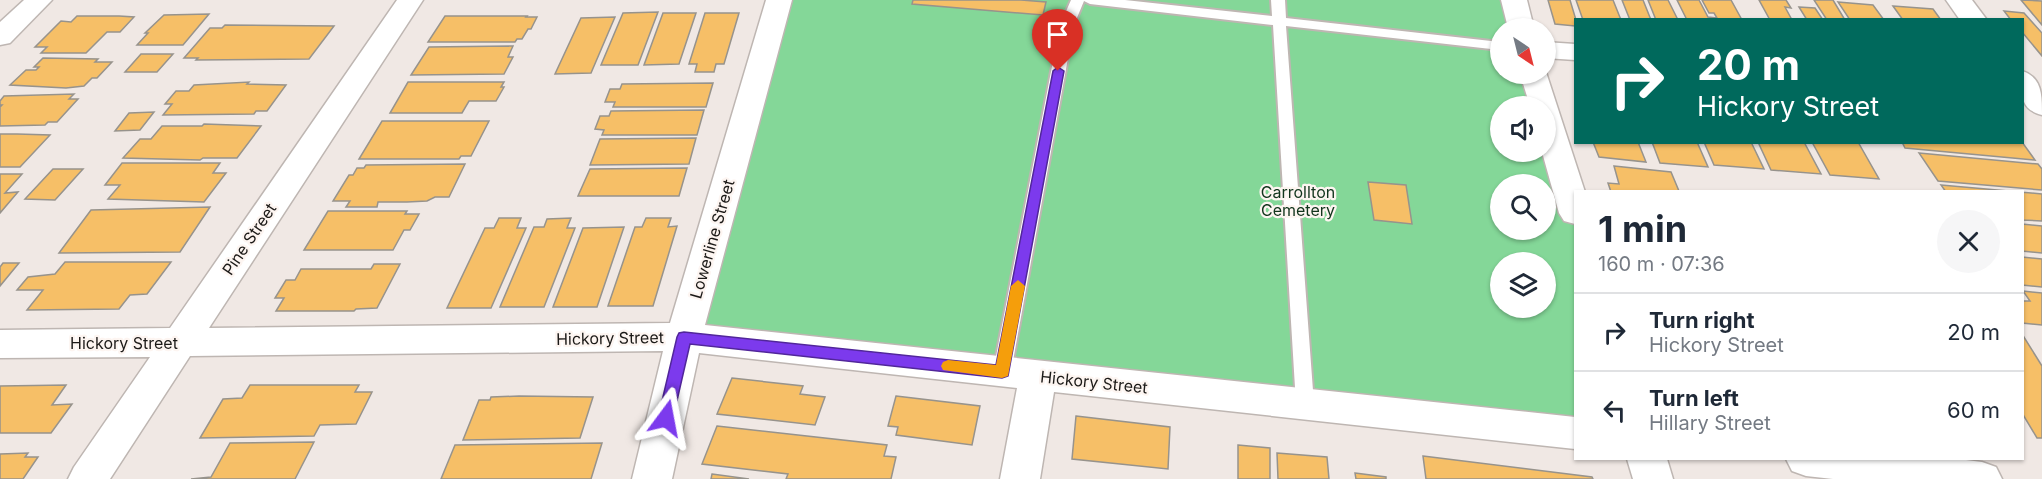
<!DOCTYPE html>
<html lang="en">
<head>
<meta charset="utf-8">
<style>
	:root { --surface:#fff; --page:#f6f6f7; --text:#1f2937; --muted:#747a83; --line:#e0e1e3 }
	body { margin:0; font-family:Inter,sans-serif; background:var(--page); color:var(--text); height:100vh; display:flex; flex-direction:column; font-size:22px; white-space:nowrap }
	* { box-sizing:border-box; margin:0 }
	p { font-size:20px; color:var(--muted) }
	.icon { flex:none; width:33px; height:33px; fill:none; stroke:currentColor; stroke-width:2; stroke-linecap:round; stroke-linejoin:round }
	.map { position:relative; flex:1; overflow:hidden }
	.panel { position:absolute; left:1574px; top:190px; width:450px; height:270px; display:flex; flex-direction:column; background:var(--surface); border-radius:0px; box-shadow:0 2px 4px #0004 }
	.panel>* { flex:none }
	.top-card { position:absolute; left:1574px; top:18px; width:450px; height:126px; border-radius:0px; box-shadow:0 2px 4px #0004; background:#00695c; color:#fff; overflow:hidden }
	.needle { width:39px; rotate:145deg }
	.buttons { position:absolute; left:1490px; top:18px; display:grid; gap:12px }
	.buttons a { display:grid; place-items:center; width:66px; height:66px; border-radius:50%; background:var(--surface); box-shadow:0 2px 4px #0004; font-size:30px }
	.pin { position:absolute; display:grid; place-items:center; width:51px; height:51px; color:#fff; margin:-62px -26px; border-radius:50% 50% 50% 0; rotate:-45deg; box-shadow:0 0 6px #0007 }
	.pin .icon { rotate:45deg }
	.me { position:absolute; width:66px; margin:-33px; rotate:13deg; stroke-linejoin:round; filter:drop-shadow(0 0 4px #0008) }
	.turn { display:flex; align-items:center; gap:21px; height:126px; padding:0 24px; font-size:27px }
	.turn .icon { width:78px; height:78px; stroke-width:2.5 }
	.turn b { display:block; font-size:42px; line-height:51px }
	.round { display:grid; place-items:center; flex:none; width:63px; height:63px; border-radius:32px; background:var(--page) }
	.head { display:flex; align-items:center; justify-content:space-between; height:102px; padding:0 24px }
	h1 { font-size:36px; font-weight:700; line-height:45px }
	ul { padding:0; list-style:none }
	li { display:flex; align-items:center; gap:18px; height:78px; padding:0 24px; border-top:2px solid var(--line) }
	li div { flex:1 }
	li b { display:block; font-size:22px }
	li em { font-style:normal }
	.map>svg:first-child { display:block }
	.green { fill:#84d798; fill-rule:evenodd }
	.building { fill:#f6bf67; stroke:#97938c; stroke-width:1.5 }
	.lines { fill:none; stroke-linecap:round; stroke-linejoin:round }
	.lane-casing { stroke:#beb6b2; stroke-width:4 }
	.street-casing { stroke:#beb6b2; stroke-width:3 }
	.secondary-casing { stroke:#beb6b2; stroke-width:3 }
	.lane { fill:#fff; fill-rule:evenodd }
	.street { fill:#fff; fill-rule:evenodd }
	.secondary { fill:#fff; fill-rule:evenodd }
	.route { fill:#7c3aed; stroke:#51269a; stroke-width:1.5 }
	.slow { fill:#f59e0b }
	.labels { text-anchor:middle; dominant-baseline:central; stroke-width:4.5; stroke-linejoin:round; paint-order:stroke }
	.park-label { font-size:16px; fill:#11351c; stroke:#fdf5f1 }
	.street-label { font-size:16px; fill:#1b1917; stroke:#fdf5f1 }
</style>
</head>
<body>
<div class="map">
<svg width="2042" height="479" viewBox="0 0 2042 479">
	<rect width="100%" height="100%" fill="#f0e8e4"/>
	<path class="green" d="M774 0H1518L1526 28H1500V74H1538L1575 204V433L684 337ZM1500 106H1545V152H1500ZM1500 184H1545V230H1500ZM1500 262H1545V308H1500Z"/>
	<g class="building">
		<polygon points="913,0 1021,0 1046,2 1043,15 912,4"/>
		<polygon points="1548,0 1570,0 1576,20 1575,26 1555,24"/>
		<polygon points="1576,0 1613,0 1621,20 1583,20"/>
		<polygon points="1622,0 1643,0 1651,20 1630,20"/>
		<polygon points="1648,0 1668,0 1678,20 1656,20"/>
		<polygon points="1677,0 1699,0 1708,17 1717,18 1714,13 1709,13 1702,0 1731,0 1742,20 1687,20"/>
		<polygon points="1759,0 1786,0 1791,8 1785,7 1792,20 1770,20"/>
		<polygon points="1814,0 1833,0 1845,20 1827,20"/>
		<polygon points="2021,0 2042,1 2042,25"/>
		<polygon points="1838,2 1873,5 1884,20 1850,20"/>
		<polygon points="1893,6 1933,9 1941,20 1903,20"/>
		<polygon points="1799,7 1815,8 1823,20 1807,20"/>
		<polygon points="2004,11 2024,13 2042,33 2042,56 2022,32 2022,20 2011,20"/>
		<polygon points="658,12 638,65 601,65 623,13"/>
		<polygon points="663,13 696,13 679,64 644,65"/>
		<polygon points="705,13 739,13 724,64 716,64 714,72 695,72 697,64 689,64"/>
		<polygon points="209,14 183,45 137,45 148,33 145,33 164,15"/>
		<polygon points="77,16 119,16 134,17 120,32 107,32 86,53 41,53 47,47 35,47 61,21 71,22"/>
		<polygon points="445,16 527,16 526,17 537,17 531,29 528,29 522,39 517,39 515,42 428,42"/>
		<polygon points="615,17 591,73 555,74 581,18"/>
		<polygon points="225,25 334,26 309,59 196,60 198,58 184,58 210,28 222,28"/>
		<polygon points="513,46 508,57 513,57 504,74 411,75 429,47"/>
		<polygon points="141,54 173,54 157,72 125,72"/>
		<polygon points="43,58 98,59 95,62 112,62 97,78 92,78 84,86 66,88 10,85 26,70 36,70 39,67 34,67"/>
		<polygon points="249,82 247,84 286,85 267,111 256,111 254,114 163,115 172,104 165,104 176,91 189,91 194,85"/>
		<polygon points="408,82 504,82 501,87 504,87 496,101 469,101 462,113 390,113"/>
		<polygon points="713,83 706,107 613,107 615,102 605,102 610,89 620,89 622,84"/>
		<polygon points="74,94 69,99 78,99 57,122 48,122 45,125 0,126 0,107 2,105 0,105 0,101 4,96"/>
		<polygon points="704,110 697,135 602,135 604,130 595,129 600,116 609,116 611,111"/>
		<polygon points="154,112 140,130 115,131 129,113"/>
		<polygon points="382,121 489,121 471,156 461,156 459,159 359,159"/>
		<polygon points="204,124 261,126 237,158 203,158 200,160 123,158 140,139 151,139 162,126 202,126"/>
		<polygon points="0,134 17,134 50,135 20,167 0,167"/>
		<polygon points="696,138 689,164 590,165 600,139"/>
		<polygon points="1593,142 1638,142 1646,162 1599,157"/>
		<polygon points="1652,142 1697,142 1708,167 1660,163"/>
		<polygon points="1704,142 1751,142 1764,169 1714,165"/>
		<polygon points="1758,142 1804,142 1821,174 1771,170"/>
		<polygon points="1812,142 1858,142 1879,179 1830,175"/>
		<polygon points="1902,142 2022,142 2035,160 1905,148"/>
		<polygon points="1919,153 2038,164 2042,169 2042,190 1938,181"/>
		<polygon points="122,163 220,163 213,173 226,173 204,202 108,199 120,185 105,185"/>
		<polygon points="465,164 449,197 435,197 427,201 407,202 378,202 377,207 346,207 350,201 333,201 349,175 353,175 357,168 364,168 366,165"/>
		<polygon points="1614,166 1671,172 1679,191 1687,192 1611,192 1608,183 1619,184"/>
		<polygon points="687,168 679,196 578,196 590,169"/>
		<polygon points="53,169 83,169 55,200 25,199"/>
		<polygon points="0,174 22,174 5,193 18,192 0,213"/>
		<polygon points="1368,182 1406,185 1412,224 1374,220"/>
		<polygon points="1941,185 2042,194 2042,221 2022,220 2022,192 1946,192"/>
		<polygon points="210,207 180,252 59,253 91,210"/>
		<polygon points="328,211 407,211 405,214 419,214 410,230 404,230 393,250 304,250"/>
		<polygon points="499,218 521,218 517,228 526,228 491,308 447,308 485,228 494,228"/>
		<polygon points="571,218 567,228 575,228 544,307 500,307 534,227 544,227 547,219"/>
		<polygon points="646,218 671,218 668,227 677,226 653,306 608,306 635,227 642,227"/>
		<polygon points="2022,224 2042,226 2042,253 2022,251"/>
		<polygon points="624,227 597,307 553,307 583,228"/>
		<polygon points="2022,257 2042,259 2042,287 2022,285"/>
		<polygon points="65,262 171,262 147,294 130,295 119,309 27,310 43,290 17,290 28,277 55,274"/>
		<polygon points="3,263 19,263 0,286 0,267"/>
		<polygon points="374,264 400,264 377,308 356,309 354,311 276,311 284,298 275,298 286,280 295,280 301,269 371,269"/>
		<polygon points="2023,291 2042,293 2042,325 2022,323 2022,301 2030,301"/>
		<polygon points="2022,334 2042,366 2042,438 2037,438 2022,413"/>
		<polygon points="732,378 803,386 800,394 825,397 815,425 717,414"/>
		<polygon points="66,385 52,405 72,404 51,433 0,433 0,386"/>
		<polygon points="250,385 359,385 355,392 372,392 356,424 320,425 314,436 200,438 223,399 242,398"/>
		<polygon points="519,396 593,397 580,438 463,440 479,400 490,400 491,397"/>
		<polygon points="896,396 980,406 972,445 896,435 898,427 888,426"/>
		<polygon points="1076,416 1170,427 1168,469 1072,459"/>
		<polygon points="717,426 887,445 884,456 896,457 891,479 786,479 788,474 702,464"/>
		<polygon points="314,442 295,479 191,479 211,477 230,443"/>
		<polygon points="602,443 591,479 441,479 455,445"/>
		<polygon points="1238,445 1270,448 1270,479 1238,479"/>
		<polygon points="28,453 25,457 38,457 23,479 0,479 0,454"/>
		<polygon points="1277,453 1327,457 1329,479 1278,479"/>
		<polygon points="1423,456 1592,477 1593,479 1426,479"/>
		<polygon points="1355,473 1386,477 1386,479 1356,479"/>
		<polygon points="712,474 749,479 711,479"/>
	</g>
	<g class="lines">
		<defs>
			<polygon id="lane" points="1071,0 1125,0 1272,16 1271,0 1285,0 1286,18 1500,42 1500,50 1286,26 1314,404 1312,409 1305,412 1298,409 1296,404 1273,25 1090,4 1084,1 1074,25 1011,372 1009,377 1002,379 995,377 993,372 1060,25"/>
			<g id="street">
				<polygon points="397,0 423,0 209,328 670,323 766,0 792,0 705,325 1575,417 1575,449 1054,392 1040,479 1000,479 1017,388 699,353 672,479 632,479 663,351 190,356 110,479 68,479 74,467 150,357 0,358 0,330 170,328"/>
				<polygon points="1501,0 1527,0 1534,28 1508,28"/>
				<polygon points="1946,0 1972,0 1987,20 1960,20"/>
				<polygon points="1545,42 1575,44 1575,60 1545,58"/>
				<polygon points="1545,69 1585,192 1575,192 1575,224 1564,221 1559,213 1542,152 1545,152 1545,106 1530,106 1520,74 1545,74"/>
				<path d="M2022 71C2042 77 2042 95 2042 115 2018 109 2022 92 2022 71Z"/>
				<polygon points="1627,459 1667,459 1673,479 1633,479"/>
				<polygon points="1786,459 1958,459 1982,462 1996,467 2002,479 1833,479 1806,476 1792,471"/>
			</g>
			<polygon id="secondary" points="24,0 52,0 10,43 0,45 0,22"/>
		</defs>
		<use href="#lane" class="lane-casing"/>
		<use href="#street" class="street-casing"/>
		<use href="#secondary" class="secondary-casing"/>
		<use href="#lane" class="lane"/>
		<use href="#street" class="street"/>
		<use href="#secondary" class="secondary"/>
	</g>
	<polygon class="route" points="1058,67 1064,71 1008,376 1002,378 690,344 673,418 671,423 666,425 660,423 658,418 677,337 679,333 684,332 996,365 1053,71"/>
	<polygon class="slow" points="1018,280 1025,286 1008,376 1002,378 943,370 941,366 943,362 948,360 996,365 1011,286"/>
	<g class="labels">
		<g class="park-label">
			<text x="1298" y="192">Carrollton<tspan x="1298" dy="18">Cemetery</tspan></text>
		</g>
		<g class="street-label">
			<text transform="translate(249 239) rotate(-56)">Pine Street</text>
			<text transform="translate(712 239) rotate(-74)">Lowerline Street</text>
			<text transform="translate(610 338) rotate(-1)">Hickory Street</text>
			<text x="124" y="343">Hickory Street</text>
			<text transform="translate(1094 382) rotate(6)">Hickory Street</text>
		</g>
	</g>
</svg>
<div class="buttons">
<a><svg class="needle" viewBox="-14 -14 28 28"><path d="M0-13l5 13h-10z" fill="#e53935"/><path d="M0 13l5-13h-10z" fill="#747a83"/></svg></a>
<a><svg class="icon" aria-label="sound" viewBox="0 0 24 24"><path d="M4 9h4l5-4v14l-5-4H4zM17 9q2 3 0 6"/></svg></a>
<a><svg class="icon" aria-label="search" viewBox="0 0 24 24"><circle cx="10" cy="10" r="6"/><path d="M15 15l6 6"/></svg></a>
<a><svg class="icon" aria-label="layers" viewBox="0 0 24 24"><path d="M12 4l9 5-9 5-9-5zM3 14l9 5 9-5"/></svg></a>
</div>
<div class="pin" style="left:1058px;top:71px;background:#d93025"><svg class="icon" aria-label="arrive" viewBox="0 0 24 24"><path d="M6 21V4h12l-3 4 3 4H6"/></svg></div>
<svg class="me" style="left:666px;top:418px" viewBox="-20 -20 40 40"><path d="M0-17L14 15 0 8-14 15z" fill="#7c3aed" stroke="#fff" stroke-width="4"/></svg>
<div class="top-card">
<div class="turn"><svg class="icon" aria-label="right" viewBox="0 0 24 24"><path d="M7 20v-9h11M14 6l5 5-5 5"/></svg><div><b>20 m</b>Hickory Street</div></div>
</div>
<section class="panel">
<div class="head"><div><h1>1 min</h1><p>160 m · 07:36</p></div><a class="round"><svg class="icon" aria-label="close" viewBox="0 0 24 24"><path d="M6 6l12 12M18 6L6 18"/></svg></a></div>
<ul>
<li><svg class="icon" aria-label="right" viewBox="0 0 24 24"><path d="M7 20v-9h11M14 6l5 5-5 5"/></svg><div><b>Turn right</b><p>Hickory Street</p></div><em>20 m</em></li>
<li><svg class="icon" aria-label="left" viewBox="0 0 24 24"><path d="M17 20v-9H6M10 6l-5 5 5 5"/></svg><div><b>Turn left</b><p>Hillary Street</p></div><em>60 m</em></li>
</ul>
</section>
</div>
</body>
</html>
